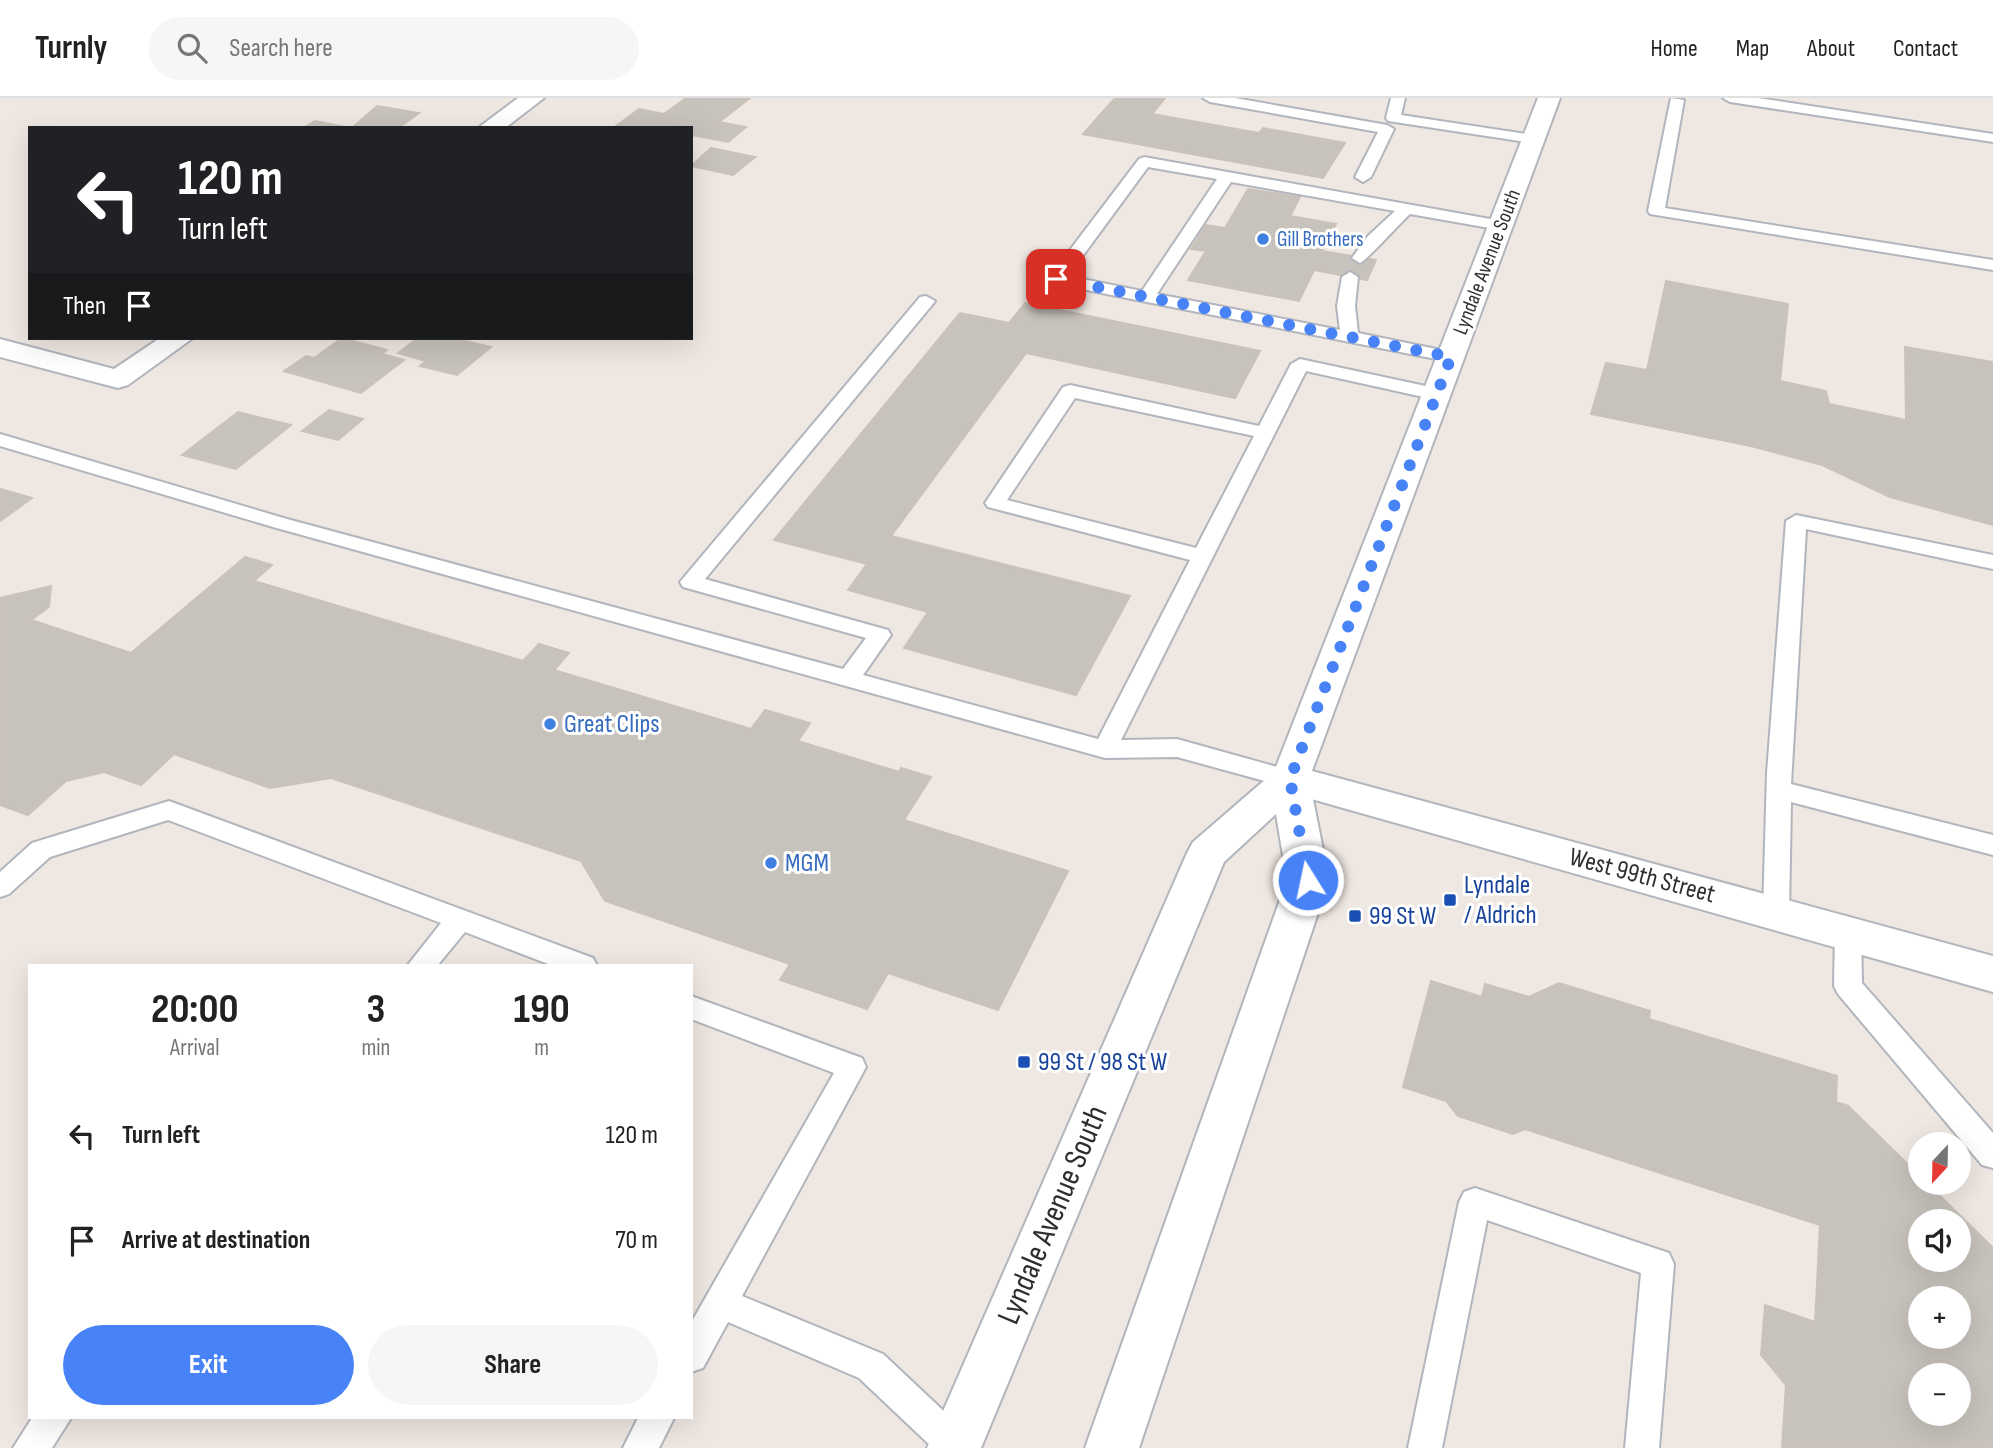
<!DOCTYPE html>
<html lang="en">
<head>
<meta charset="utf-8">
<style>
	:root { --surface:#fff; --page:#f6f6f6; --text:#222; --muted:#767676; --line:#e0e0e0; --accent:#4782f6 }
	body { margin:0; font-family:"Sofia Sans Condensed",sans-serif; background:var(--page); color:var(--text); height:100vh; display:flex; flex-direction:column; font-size:26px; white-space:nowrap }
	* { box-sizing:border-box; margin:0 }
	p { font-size:23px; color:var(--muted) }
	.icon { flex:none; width:38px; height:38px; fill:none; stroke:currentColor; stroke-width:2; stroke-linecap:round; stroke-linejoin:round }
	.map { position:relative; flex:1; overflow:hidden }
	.sheet { position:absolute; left:28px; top:866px; width:665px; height:455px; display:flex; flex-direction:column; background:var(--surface); border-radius:0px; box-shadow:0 7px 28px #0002 }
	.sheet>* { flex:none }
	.top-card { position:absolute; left:28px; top:28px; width:665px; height:214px; border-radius:0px; box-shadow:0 7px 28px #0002; background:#202124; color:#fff; overflow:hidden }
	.needle { width:46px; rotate:202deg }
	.buttons { position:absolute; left:1908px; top:1034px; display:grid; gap:14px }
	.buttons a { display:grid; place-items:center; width:63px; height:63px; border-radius:50%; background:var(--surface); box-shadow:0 7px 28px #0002; font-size:35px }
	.pin { position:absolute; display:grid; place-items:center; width:60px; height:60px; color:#fff; margin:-30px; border-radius:14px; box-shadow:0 4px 10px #0006 }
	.me { position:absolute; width:77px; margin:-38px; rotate:350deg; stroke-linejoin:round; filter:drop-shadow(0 0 5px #0008) }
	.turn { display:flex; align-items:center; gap:24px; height:147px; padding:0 35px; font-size:32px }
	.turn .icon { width:91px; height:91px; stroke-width:2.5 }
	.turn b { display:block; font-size:49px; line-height:60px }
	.then { display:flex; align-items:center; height:66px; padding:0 35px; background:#0003; gap:14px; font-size:26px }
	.eta { display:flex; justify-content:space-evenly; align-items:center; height:119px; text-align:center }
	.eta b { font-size:42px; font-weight:700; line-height:49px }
	.primary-button { display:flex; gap:14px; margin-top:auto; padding:14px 35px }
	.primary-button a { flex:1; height:80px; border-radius:42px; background:var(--accent); color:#fff; font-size:28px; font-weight:700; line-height:80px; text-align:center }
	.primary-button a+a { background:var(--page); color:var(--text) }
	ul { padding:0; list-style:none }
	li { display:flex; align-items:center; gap:21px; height:105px; padding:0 35px }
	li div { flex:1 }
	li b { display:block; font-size:26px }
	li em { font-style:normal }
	header { display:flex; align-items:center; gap:42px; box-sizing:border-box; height:98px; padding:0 35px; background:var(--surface); border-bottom:2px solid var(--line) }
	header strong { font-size:33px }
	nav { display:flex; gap:38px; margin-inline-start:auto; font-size:24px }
	.search { width:490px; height:63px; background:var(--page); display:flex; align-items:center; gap:18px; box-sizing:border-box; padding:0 24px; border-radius:38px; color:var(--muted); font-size:26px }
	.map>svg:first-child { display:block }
	.building { fill:#c8c2bc; stroke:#cac2ba; stroke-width:2; fill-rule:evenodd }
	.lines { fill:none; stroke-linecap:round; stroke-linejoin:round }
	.service-casing { stroke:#b1b5bd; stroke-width:4 }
	.minor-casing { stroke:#b1b5bd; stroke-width:4 }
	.tertiary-casing { stroke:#b1b5bd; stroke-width:4 }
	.service { fill:#fff; fill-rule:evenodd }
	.minor { fill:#fff; fill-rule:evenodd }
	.tertiary { fill:#fff; fill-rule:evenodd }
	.route { stroke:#4782f6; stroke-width:12; stroke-dasharray:0 21.6 }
	.shop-dot { fill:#3f7fe0; stroke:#fff; stroke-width:2.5 }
	.transit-dot { fill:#1a4fb4; stroke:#fff; stroke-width:2.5 }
	.labels { text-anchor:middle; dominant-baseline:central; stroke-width:6; stroke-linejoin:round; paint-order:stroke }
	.far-shop-label { font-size:21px; fill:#366cbe; stroke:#fff; text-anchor:start }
	.far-street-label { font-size:21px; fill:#2e2e2e; stroke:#fff }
	.shop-label { font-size:26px; fill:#366cbe; stroke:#fff; text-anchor:start }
	.street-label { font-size:26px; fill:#2e2e2e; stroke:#fff }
	.transit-label { font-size:26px; fill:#164399; stroke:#fff; text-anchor:start }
	.near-street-label { font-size:32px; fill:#2e2e2e; stroke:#fff }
</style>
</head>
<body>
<header>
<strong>Turnly</strong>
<div class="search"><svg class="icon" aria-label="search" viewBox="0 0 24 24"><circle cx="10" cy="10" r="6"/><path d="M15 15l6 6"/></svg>Search here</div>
<nav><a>Home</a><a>Map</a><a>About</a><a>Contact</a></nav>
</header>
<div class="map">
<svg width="1993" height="1350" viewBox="0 0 1993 1350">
	<rect width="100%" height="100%" fill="#efe7e1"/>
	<g class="building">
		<polygon points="686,0 750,0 719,24 746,29 728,44 691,37 691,30 616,28 639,11 664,16"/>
		<polygon points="1115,0 1165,0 1152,16 1259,35 1263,30 1345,45 1323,80 1083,36"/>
		<polygon points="377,8 419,15 398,30 352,30"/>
		<polygon points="315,23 345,29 304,30"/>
		<polygon points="711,50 755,59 733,77 691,68"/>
		<polygon points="1248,91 1300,99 1290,118 1336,126 1322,153 1376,162 1367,182 1314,172 1299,203 1188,182 1206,153 1191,151 1206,127 1225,130"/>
		<polygon points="1666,183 1788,206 1780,283 1826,293 1829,306 1906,322 1905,249 1993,264 1993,427 1890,399 1822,367 1751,348 1591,316 1606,265 1647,272"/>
		<polygon points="1025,205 1260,253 1235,300 1026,255 891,438 1130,498 1076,597 904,550 928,514 848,492 867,466 774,442 960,215 1009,225"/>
		<polygon points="342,240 387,252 382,256 404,262 361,295 284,273 306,258 314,260"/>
		<polygon points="418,240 453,240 491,249 457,277 420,268 426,263 398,255"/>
		<polygon points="329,312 363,321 338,342 302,333"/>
		<polygon points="238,314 291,327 236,371 182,357"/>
		<polygon points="0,391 32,400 0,423"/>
		<polygon points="245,459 272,467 254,483 523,563 539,546 569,555 554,572 751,631 765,612 810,625 798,643 899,674 901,670 931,679 904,722 1068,773 998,912 888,875 867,911 780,882 790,866 605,803 581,763 331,680 270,690 174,656 141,687 104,674 66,683 28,717 0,707 0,500 51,488 49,509 31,522 131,555"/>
		<path d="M1431 883 1482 899 1485 886 1529 899 1559 885 1650 913 1649 921 1837 978 1836 1004 1848 1008 1920 1078V1085H1927L1993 1150V1350H1782L1786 1287 1761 1257 1765 1207 1815 1224 1820 1127 1525 1031 1513 1036 1458 1018 1446 1003 1403 989ZM1920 1124H1958V1162H1920ZM1920 1200H1958V1239H1920ZM1920 1278H1958V1316H1920Z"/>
	</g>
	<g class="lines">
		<defs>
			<g id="service">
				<polygon points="1203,0 1235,0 1387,27 1394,31 1371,79 1363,84 1355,79 1378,34 1210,4"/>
				<polygon points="1391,0 1405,0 1401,17 1533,37 1540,41 1533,45 1388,23 1386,20"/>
				<polygon points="1671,0 1684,2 1665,110 1993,162 1993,172 1650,116 1648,113"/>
				<polygon points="1723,0 1758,0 1993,36 1993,44 1730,4"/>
				<path d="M1144 59 1507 124 1509 127 1501 132 1410 116C1401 124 1366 163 1360 165L1352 160 1368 138 1395 113 1231 84 1157 196 1340 232 1337 208 1342 179 1350 174 1358 179 1355 208 1358 235 1451 254 1460 259 1451 264 1051 185 1048 181 1051 177 1139 61ZM1148 69 1217 81 1142 193 1068 178Z"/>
				<path d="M926 198 935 203 932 207 705 481 888 532 891 537 863 577 1098 641 1190 462 988 409 985 405 1063 289 1070 287 1259 328 1291 266 1300 261 1444 292 1446 296 1437 302 1306 273 1121 642 1177 641 1299 675 1302 681 1299 687 1290 690 1177 659 1105 660 273 429 0 348V336L287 421 843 571 866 540 683 489 680 484 920 199ZM1075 300 1254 338 1196 450 1007 402Z"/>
				<polygon points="1796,417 1993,457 1993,471 1806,431 1791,686 1993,737 1993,757 1791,704 1789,815 1785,822 1776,825 1767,822 1763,815 1767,675 1786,423"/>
				<polygon points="169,703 593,860 597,868 553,868 465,834 437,868 407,868 441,825 168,722 50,759 9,796 0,799 0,774 32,745"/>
				<polygon points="1848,824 1858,827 1861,835 1862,885 1993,1035 1993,1070 1982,1067 1838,896 1834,888 1835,835 1838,827"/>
				<polygon points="691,898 862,960 866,969 742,1198 883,1256 967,1335 971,1350 933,1350 859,1280 728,1224 703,1270 691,1274 691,1225 834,975 691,921"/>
				<polygon points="1475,1090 1669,1155 1674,1166 1659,1350 1625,1350 1641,1175 1487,1122 1442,1350 1408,1350 1459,1104 1464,1094"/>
				<polygon points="32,1320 71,1320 52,1350 13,1350"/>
				<polygon points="638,1320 674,1320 659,1350 623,1350"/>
			</g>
			<g id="minor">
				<polygon points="518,0 544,0 505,30 478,30"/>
				<polygon points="160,240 193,240 128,287 118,290 0,259 0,241 114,271"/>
				<polygon points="1290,667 1993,858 1993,894 1276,691 1271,681 1276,671"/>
			</g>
			<polygon id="tertiary" points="1538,0 1560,0 1309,681 1329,782 1139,1350 1085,1350 1287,782 1276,716 1224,764 981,1350 927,1350 1187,755 1193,744 1274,674"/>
		</defs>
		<use href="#service" class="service-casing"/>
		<use href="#minor" class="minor-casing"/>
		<use href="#tertiary" class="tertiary-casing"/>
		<use href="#service" class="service"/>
		<use href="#minor" class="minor"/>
		<use href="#tertiary" class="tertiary"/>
	</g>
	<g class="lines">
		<polyline class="route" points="1056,181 1451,259 1290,681 1308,782"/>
	</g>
	<g class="shop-dot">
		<circle cx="1263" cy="141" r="7"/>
		<circle cx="550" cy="626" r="7"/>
		<circle cx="771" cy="765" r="7"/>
	</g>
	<g class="transit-dot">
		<rect x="1443" y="795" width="14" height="14" rx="3.5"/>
		<rect x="1348" y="811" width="14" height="14" rx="3.5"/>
		<rect x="1017" y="957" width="14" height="14" rx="3.5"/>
	</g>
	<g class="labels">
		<g class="far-shop-label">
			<text x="1277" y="141">Gill Brothers</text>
		</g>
		<g class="far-street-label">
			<text transform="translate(1487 164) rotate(-69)">Lyndale Avenue South</text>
		</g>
		<g class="shop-label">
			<text x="564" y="626">Great Clips</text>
			<text x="785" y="765">MGM</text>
		</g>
		<g class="street-label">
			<text transform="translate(1642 778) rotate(15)">West 99th Street</text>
		</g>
		<g class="transit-label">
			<text x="1464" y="787">Lyndale<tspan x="1464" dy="30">/ Aldrich</tspan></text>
			<text x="1369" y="818">99 St W</text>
			<text x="1038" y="964">99 St / 98 St W</text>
		</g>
		<g class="near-street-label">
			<text transform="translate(1053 1117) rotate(-67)">Lyndale Avenue South</text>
		</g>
	</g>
</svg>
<div class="buttons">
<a><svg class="needle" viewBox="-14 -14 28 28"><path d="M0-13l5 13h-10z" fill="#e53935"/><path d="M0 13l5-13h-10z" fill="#767676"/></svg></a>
<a><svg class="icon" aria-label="sound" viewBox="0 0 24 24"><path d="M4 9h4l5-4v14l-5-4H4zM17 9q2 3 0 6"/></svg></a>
<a>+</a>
<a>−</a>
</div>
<div class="pin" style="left:1056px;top:181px;background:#d93025"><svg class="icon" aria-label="arrive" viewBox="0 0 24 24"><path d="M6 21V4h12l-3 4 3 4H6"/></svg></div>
<svg class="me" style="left:1308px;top:782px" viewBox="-20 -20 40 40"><circle r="17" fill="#4782f6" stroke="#fff" stroke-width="3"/><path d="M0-11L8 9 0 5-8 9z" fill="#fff"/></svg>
<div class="top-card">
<div class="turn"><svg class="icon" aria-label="left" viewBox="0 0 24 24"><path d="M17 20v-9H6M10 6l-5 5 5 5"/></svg><div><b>120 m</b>Turn left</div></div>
<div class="then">Then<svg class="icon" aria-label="arrive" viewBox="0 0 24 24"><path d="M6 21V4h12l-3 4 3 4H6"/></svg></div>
</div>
<section class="sheet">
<div class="eta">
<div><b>20:00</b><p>Arrival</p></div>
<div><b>3</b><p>min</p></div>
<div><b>190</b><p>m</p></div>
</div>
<ul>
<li><svg class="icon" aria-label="left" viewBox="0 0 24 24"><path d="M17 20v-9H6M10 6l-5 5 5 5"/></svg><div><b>Turn left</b></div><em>120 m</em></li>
<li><svg class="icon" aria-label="arrive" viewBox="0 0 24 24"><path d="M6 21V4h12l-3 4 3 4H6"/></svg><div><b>Arrive at destination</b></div><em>70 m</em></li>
</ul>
<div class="primary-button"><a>Exit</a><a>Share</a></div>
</section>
</div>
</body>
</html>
